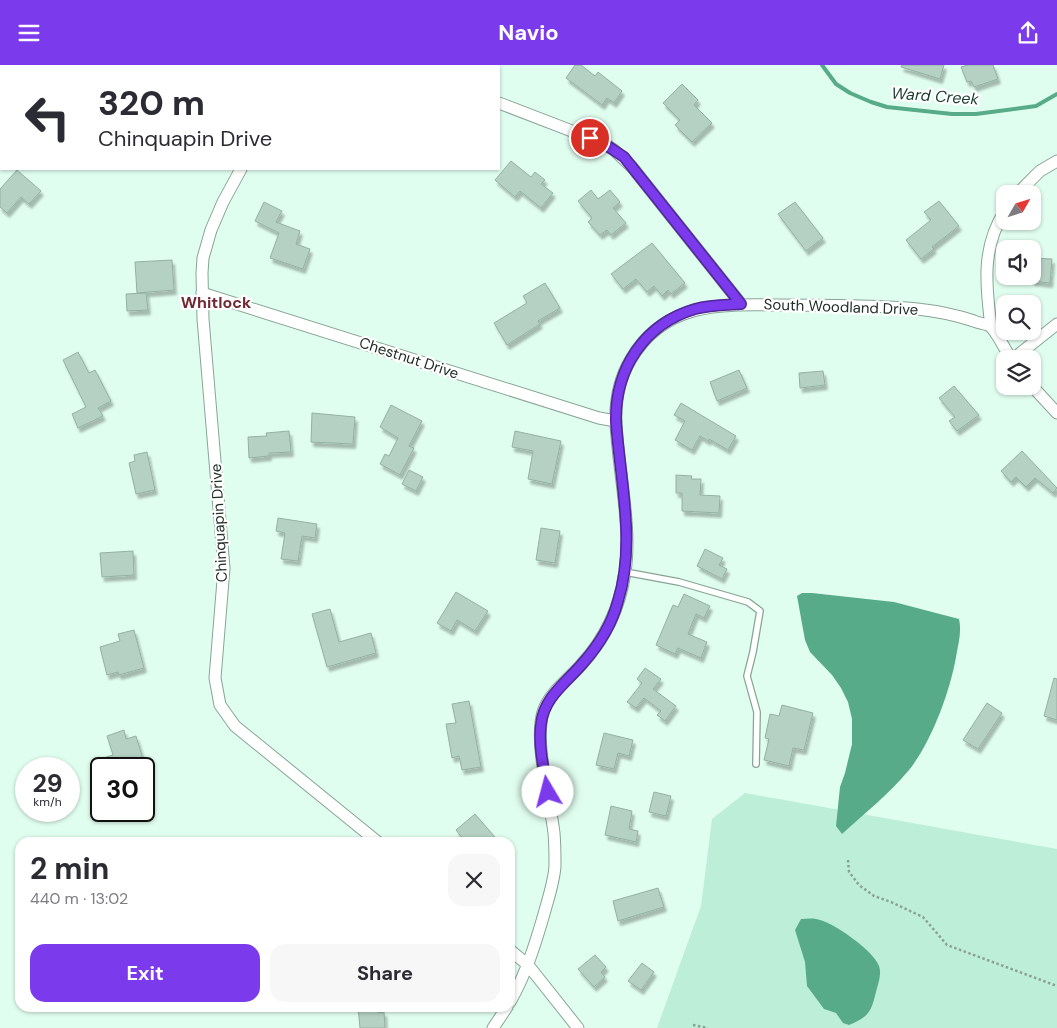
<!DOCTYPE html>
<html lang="en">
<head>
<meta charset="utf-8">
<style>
	:root { --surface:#fff; --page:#f7f7f7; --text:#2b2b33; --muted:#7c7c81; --accent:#7c3aed }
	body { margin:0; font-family:"DM Sans",sans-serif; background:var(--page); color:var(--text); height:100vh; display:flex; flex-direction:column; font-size:19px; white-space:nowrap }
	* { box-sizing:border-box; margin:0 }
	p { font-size:16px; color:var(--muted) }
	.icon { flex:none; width:28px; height:28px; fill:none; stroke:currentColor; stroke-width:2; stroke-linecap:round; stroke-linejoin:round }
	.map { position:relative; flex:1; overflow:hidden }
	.panel { position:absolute; left:15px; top:772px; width:500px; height:175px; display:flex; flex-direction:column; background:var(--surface); border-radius:15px; box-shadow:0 1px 4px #0004 }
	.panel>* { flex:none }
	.top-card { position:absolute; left:0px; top:0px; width:500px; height:105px; box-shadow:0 1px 4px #0004; background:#fff; color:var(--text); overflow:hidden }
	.needle { width:32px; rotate:51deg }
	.buttons { position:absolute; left:996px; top:120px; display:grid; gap:10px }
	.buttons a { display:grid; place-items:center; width:45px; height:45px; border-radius:10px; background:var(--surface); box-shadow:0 1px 4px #0004; font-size:25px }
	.speed { position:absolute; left:15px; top:692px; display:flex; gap:10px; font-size:25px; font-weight:700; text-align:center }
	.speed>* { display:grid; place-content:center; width:65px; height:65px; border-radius:50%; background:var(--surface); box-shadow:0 1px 4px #0004; line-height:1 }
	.speed small { font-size:12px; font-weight:400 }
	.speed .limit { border:2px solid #111; border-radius:8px; background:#fff; color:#111 }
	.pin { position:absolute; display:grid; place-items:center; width:42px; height:42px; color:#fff; margin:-21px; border:2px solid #fff; border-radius:50%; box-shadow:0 1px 5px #0007 }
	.me { position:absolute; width:55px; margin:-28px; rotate:352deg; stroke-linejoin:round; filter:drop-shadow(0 0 4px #0008) }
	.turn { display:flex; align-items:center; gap:18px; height:105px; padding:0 15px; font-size:22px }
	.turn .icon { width:65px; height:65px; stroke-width:2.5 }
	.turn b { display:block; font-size:35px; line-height:42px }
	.round { display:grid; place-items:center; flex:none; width:52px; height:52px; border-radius:15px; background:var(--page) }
	.headline { display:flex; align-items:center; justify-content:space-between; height:85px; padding:0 15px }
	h1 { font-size:30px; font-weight:700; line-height:38px }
	.primary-button { display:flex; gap:10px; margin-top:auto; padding:10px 15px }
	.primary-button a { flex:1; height:58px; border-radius:15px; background:var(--accent); color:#fff; font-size:20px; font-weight:700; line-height:58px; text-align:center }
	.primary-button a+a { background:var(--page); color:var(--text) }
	header { display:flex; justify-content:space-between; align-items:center; height:65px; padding:0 15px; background:var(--accent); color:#fff; font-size:22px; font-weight:700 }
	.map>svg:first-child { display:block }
	.green { fill:#bdeed7 }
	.water { fill:#58ab88 }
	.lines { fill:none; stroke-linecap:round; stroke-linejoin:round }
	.stream { stroke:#58ab88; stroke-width:4 }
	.building { fill:#b5d1c3; stroke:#94b0a3; filter:url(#shadow) }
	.lane-casing { stroke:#88a497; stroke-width:8 }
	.street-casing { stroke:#88a497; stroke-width:13 }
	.path { stroke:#8ba196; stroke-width:2.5; stroke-dasharray:2.5 2.5; stroke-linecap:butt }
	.lane { stroke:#fff; stroke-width:5.5 }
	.street { stroke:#fff; stroke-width:11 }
	.route-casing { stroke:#51269a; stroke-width:12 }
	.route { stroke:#7c3aed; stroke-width:9 }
	.labels { text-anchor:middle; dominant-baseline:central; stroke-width:4.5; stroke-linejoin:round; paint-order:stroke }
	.street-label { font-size:15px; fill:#212d27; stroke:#fff }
	.water-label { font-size:16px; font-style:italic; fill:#183d2e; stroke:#fff }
	.neighbourhood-label { font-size:16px; font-weight:bold; fill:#712a34; stroke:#fff }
</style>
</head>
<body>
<header><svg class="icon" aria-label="menu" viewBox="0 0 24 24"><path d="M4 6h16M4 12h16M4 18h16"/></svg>Navio<svg class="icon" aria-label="share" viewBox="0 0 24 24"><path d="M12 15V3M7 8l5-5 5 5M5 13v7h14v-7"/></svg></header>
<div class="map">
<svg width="1057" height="963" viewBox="0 0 1057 963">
	<defs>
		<filter id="shadow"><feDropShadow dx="2.5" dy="4.5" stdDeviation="1" flood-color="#0004"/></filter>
	</defs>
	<rect width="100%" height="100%" fill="#e0feef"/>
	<polygon class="green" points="745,728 1057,784 1057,963 657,963 701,841 712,754"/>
	<g class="water">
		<path d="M802 528H812L894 537 959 554C962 567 958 580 956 592 950 627 931 678 909 705 889 729 865 748 842 769L836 761 840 722 845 708 852 679V654L848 637 841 623 832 610 810 587 805 575 797 531Z"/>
		<path d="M801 854C806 854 811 853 816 854 832 856 874 886 879 901 882 909 878 919 876 927 871 948 868 952 849 960L843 958 836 948 824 944 807 921 805 897 795 865Z"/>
	</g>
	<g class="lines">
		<polyline class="stream" points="822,0 836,19 850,28 871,37 887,42 952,49 976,49 1036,41 1057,29"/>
	</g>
	<g class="building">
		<polygon points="575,0 581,0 595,11 598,7 622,26 614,38 607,33 602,40 566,13"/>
		<polygon points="902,0 944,0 940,14 901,2"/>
		<polygon points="968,0 993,0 998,14 974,22 971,16 967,17 961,2"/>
		<polygon points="682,19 698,35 694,40 712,58 692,77 675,60 680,55 663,38"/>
		<polygon points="511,96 531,112 535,107 545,115 541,119 553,128 541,143 520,126 515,132 495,115"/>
		<polygon points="17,105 41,126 29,139 21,132 7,148 0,142 0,124"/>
		<polygon points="591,125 598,134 610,125 620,137 613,143 626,158 611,170 607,165 600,170 588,157 592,153 578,136"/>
		<polygon points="939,136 959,161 932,182 934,184 921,194 906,175 931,155 924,147"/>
		<polygon points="264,137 282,146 276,157 300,166 296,179 310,184 303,204 270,193 279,168 255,156"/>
		<polygon points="795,137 823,173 806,186 778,149"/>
		<polygon points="652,178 685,218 671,229 668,225 662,231 654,221 647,227 636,214 623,224 611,209"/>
		<polygon points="1032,193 1052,194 1050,218 1032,216"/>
		<polygon points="172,195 174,225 137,228 135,197"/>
		<polygon points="545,218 560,243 538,256 540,259 507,280 494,258 527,238 523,231"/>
		<polygon points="146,228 148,245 127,246 126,229"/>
		<polygon points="78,287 89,308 95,305 111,336 98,343 103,351 78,363 72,349 86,342 63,295"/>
		<polygon points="739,305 747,323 717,336 710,317"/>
		<polygon points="823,306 825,320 800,323 799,308"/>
		<polygon points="954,321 979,350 957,366 949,356 955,352 939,333"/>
		<polygon points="681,338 736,371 728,385 709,374 708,376 700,371 692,385 675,375 685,356 674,350"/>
		<polygon points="391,340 422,356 409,381 414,383 400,410 380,399 385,389 389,391 398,373 380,362"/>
		<polygon points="312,348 355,352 353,379 311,377"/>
		<polygon points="289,366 291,387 269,388 269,391 249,393 248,372 267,371 266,368"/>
		<polygon points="515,366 561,376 552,419 528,414 533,386 512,382"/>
		<polygon points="1022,386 1057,423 1053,428 1035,413 1026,422 1016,412 1011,417 1001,406"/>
		<polygon points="147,387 155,425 136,429 129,398 135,396 134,390"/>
		<polygon points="409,405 423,412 416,426 402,419"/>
		<polygon points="676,410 692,411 691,414 701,414 700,430 720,431 719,448 682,446 682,428 676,428"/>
		<polygon points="278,453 317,459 315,473 302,471 298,496 281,494 285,468 276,466"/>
		<polygon points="541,463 560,466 555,498 536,495"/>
		<polygon points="705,484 723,493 719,500 727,504 722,514 697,501"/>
		<polygon points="133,486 134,510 102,512 100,488"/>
		<polygon points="456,527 488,546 475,566 457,555 451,566 437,558"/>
		<polygon points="684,529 710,541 704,553 696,549 688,569 707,577 701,593 678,583 675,589 656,580 673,540 678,542"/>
		<polygon points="330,544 339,577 371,568 376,588 327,602 312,549"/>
		<polygon points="134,565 144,603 119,610 118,607 107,610 100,582 120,576 118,569"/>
		<polygon points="645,603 661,614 653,624 676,641 665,656 657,650 661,646 644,633 636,643 627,637 642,618 637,614"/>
		<polygon points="1054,613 1057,614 1057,655 1044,651"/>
		<polygon points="469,636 481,702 462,705 459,691 452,693 446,659 456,658 452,639"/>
		<polygon points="987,638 1002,648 978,684 963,675"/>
		<polygon points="782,640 813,648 804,685 793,683 789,701 764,695 769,674 765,673 770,649 779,651"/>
		<polygon points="124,665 126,674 136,671 143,694 125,699 127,704 103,704 100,694 113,690 107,671"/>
		<polygon points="604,668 633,675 629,691 618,688 614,704 596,700"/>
		<polygon points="654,727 671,731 666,751 649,747"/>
		<polygon points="611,741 632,746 629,764 638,766 636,777 605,770"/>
		<polygon points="475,749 500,778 466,778 456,765"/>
		<polygon points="658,823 664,842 618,856 613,836"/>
		<polygon points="595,890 606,902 601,907 605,912 594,922 578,904"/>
		<polygon points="642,898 654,907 641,925 628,916"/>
		<polygon points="358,942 378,942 378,948 384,947 385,963 360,963"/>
	</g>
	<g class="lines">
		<defs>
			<polyline id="lane" points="625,507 679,517 748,537 760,546 753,587 747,611 757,647 756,699"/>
			<g id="street">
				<polyline points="170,0 172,1"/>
				<polyline points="396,0 400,1"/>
				<polyline points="316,1 317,0"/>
				<polyline points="0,3 1,2"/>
				<polyline points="499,38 603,78 614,85 632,102 741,239"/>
				<polyline points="241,104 223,137 211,165 203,193 202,208 203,254 224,503 215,613 220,640 235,661 379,778"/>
				<polyline points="1017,129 1040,106 1057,96"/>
				<polyline points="202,228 599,353 616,356"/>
				<path d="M991 262C986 222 981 182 1005 146"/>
				<polyline points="1013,294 1057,259"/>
				<polyline points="1032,321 1057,348"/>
				<polyline points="510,885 528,900 578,963"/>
				<path d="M510 937C526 909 535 880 544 849 548 834 554 817 555 801 555 790 555 779 554 768 550 734 534 678 543 647 549 628 568 615 581 600 605 574 620 542 625 507 632 461 618 404 616 358 615 335 619 314 631 294 664 238 718 239 777 240 804 240 832 240 860 241 900 242 935 243 974 256 978 258 986 259 990 261 996 266 1006 286 1011 294"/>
				<polyline points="493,963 507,942"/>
			</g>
		</defs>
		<use href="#lane" class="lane-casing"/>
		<use href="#street" class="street-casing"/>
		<g class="path">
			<polyline points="848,795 849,807 859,820 874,831 891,837 923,852 947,880 1057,921"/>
			<polyline points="693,960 708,963"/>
		</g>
		<use href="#lane" class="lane"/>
		<use href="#street" class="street"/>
	</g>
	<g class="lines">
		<defs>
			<path id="route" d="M548 727C544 705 538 681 541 659 544 632 566 618 583 598 598 581 612 559 618 536 636 478 620 415 616 356 615 304 644 259 695 244 710 240 726 240 741 239L624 92 603 78 590 73"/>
		</defs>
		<use href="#route" class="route-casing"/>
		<use href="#route" class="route"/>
	</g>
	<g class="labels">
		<g class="street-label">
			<text transform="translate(841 242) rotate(2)">South Woodland Drive</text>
			<text transform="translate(409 293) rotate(18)">Chestnut Drive</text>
			<text transform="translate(219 458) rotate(-93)">Chinquapin Drive</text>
		</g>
		<g class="water-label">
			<text transform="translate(935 31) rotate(4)">Ward Creek</text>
		</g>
		<g class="neighbourhood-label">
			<text x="216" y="237">Whitlock</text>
		</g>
	</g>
</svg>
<div class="buttons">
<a><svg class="needle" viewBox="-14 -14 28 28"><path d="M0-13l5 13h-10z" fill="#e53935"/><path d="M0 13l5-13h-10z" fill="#7c7c81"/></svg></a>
<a><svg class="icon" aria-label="sound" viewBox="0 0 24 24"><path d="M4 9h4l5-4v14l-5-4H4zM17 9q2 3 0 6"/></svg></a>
<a><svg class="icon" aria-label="search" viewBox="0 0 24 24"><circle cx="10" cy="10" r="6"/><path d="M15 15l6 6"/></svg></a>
<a><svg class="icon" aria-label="layers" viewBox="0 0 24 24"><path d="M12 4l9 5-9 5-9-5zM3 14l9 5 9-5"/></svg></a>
</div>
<div class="speed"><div>29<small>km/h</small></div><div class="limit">30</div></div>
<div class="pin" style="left:590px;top:73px;background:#d93025"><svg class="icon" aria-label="arrive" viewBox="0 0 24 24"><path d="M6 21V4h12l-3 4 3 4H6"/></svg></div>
<svg class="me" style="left:548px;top:727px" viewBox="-20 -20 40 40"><circle r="19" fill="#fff"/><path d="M0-13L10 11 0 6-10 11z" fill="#7c3aed"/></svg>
<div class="top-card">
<div class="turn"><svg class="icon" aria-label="left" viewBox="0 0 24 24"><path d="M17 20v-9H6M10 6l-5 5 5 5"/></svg><div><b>320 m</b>Chinquapin Drive</div></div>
</div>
<section class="panel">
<div class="headline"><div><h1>2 min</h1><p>440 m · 13:02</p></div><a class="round"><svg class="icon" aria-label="close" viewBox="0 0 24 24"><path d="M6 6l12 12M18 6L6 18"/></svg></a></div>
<div class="primary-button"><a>Exit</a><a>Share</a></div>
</section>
</div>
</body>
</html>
